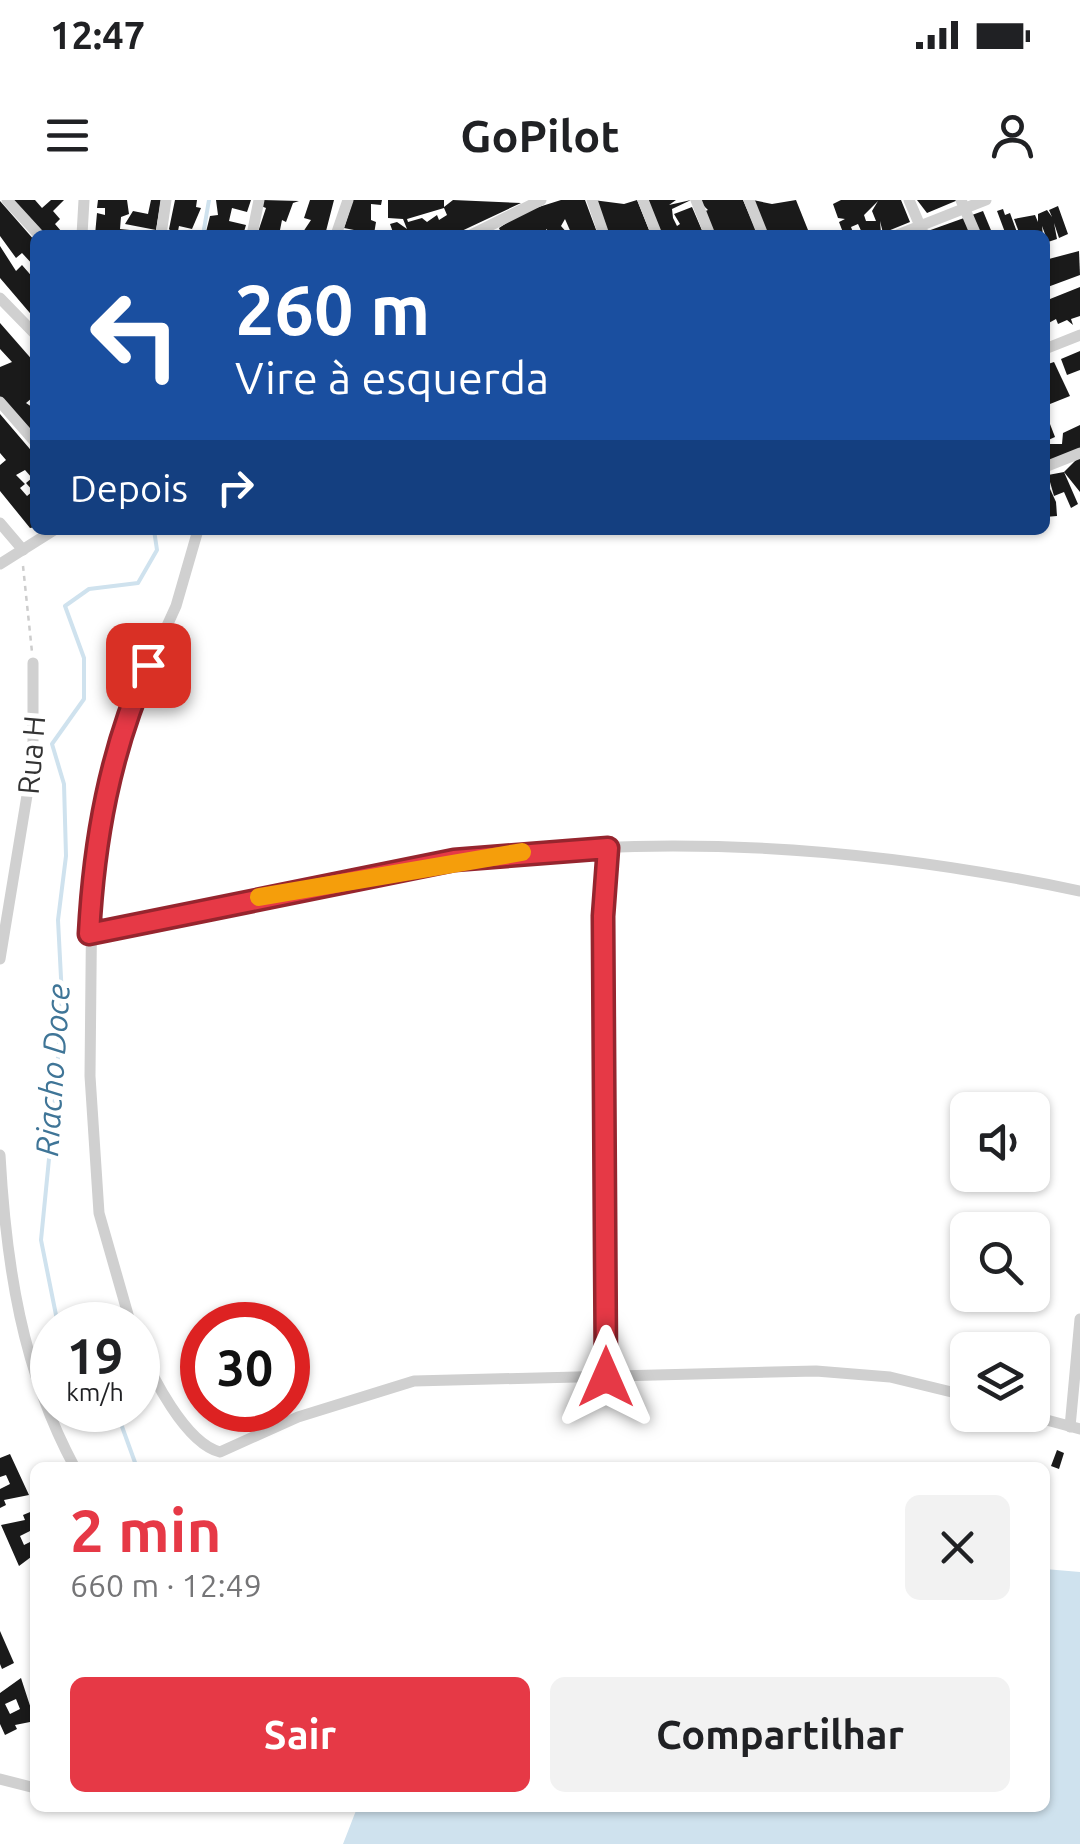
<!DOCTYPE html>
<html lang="pt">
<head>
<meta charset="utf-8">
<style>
	:root { --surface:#fff; --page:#f2f2f2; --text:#202124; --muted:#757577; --accent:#e63946 }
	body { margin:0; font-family:Ubuntu,sans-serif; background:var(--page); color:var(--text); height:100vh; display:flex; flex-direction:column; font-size:38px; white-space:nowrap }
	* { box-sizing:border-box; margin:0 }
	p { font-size:32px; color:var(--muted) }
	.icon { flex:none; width:55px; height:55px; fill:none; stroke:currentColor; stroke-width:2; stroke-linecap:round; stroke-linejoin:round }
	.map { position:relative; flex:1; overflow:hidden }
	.panel { position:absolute; left:30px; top:1262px; width:1020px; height:350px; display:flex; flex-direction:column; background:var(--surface); border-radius:15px; box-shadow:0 2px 8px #0004 }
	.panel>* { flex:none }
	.top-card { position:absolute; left:30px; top:30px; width:1020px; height:305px; border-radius:15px; box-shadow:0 2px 8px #0004; background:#1a4fa0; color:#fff; overflow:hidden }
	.fabs { position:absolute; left:950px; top:892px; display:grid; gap:20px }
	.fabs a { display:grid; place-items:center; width:100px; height:100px; border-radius:15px; background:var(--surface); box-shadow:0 2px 8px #0004; font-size:50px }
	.speed { position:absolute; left:30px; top:1102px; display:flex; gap:20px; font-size:50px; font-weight:700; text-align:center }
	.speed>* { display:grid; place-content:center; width:130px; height:130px; border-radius:50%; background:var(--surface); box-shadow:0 2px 8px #0004; line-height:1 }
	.speed small { font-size:25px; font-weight:400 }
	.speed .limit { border:15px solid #d22; background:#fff; color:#111 }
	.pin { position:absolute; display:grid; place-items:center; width:85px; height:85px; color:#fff; margin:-42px; border-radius:20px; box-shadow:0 5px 15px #0006 }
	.me { position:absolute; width:110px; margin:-55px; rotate:0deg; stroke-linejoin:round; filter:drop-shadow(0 0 8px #0008) }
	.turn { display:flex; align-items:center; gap:35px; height:210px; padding:0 40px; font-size:45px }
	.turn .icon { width:130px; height:130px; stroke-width:2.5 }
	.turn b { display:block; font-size:70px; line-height:85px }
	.then { display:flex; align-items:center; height:95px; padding:0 40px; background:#0003; gap:20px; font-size:38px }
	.round { display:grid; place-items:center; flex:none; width:105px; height:105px; border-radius:15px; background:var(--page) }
	.summary { display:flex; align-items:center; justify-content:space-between; height:170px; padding:0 40px }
	h1 { font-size:60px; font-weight:700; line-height:75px; color:var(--accent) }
	.primary-button { display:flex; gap:20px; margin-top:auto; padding:20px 40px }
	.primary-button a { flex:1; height:115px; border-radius:15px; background:var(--accent); color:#fff; font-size:40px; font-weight:700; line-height:115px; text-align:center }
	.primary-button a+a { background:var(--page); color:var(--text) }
	.status { display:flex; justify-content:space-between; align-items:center; height:70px; padding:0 50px; background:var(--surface); direction:ltr }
	.status svg { height:28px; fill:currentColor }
	header { display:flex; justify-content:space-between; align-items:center; height:130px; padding:0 40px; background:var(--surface); font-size:45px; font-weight:700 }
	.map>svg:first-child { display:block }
	.water { fill:#cfe2ee }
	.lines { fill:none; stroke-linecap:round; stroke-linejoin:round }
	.stream { stroke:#cfe2ee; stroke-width:4 }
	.building { fill:#1a1a1a; fill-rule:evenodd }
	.path { stroke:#cdcdcd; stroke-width:2.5; stroke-dasharray:5 5; stroke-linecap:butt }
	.street { stroke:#d0d0d0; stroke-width:11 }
	.route-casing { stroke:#96252e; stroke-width:25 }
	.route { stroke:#e63946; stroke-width:18 }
	.slow { stroke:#f59e0b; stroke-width:18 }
	.labels { text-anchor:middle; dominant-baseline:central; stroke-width:10; stroke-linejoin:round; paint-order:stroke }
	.street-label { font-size:30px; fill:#333; stroke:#fff }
	.water-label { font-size:32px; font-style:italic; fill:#3f7597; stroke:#fff }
</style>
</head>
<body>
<div class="status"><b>12:47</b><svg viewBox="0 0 49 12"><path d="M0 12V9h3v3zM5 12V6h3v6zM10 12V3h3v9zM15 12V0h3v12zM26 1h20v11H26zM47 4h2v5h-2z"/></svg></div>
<header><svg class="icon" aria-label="menu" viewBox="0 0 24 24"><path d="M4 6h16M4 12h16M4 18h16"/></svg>GoPilot<svg class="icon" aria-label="person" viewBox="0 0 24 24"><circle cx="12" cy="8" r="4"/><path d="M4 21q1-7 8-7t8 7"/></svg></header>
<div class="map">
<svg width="1080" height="1644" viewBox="0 0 1080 1644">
	<rect width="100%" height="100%" fill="#fff"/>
	<polygon class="water" points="1045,1369 1080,1372 1080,1644 343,1644 357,1608 1045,1608"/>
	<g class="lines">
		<g class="stream">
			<polyline points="203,35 209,0"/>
			<polyline points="58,1125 41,1040 56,888 62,797 58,720 66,656 64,584 52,544 84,499 84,458 65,406 89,389 138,383 157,350 154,330"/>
			<polyline points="116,1210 137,1268"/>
		</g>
	</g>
	<g class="building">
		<polygon points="12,0 35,0 42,8 51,0 64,0 53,11 60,19 55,24 61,31 42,35"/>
		<polygon points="98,0 127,0 129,14 121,17 120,29 130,30 130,35 95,35 97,13 105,15 105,8 97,8"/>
		<polygon points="151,0 161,0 156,30 125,24 133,11 148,14"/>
		<polygon points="175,0 197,0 196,7 201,8 192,29 179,26 178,31 187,35 174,35 169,29"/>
		<polygon points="216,0 251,0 247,12 232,8 229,21 246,25 243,35 206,32 210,16 218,15"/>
		<polygon points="263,0 299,1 293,3 286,22 282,20 279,35 257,35 266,8 261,6"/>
		<polygon points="310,0 334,0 325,35 301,35 311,20 304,18"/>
		<polygon points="353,0 382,0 381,5 371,4 371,20 376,22 374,34 344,28"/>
		<path d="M388 0H444V7L453 0 521 3 453 35H394L390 24 397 22 407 29 403 19 388 18ZM444 8 447 15 439 20 437 15 427 22 422 18 408 22 407 19Z"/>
		<polygon points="561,0 585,0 598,35 572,35 565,19 561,26 569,35 554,35 546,29 546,35 502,35 499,28 523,12"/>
		<polygon points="593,0 624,4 637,0 651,35 629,35 626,30 624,35 606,35"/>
		<polygon points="647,0 676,0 669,5 691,0 672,9 673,18 677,26 680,24 674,14 692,7 704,35 660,35"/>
		<polygon points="698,0 743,0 758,35 713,35 703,12 708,10"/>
		<polygon points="753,0 772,4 796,0 810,35 766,35"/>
		<path d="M841 0H901L910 22 883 33 880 21 881 33 877 35H863L858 24 851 27 854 35H844L839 22 845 19 838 18 833 4ZM878 1 872 11 876 21H866L864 15Z"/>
		<polygon points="917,0 958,0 927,13"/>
		<polygon points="0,1 35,41 35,67 22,53 16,58 0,36"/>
		<polygon points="1058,6 1068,34 1059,38 1054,23 1057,39 1048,42 1042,26 1043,35 1031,31 1030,35 1020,35 1014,19 1035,15 1038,22 1038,14 1047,10 1052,17 1049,10"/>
		<polygon points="1003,9 1005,15 1010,13 1018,35 1006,35 997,11"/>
		<polygon points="983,11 993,35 979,35 972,15"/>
		<polygon points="964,18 971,35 927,35 925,32"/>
		<polygon points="0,46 16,71 22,65 35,80 35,119 0,78"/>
		<polygon points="1079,51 1080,75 1045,88 1045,60"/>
		<polygon points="1080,87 1080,116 1071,119 1073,125 1067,120 1058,124 1056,119 1045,125 1045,101"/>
		<polygon points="0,123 35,163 35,201 32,198 26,203 35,209 35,240 0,200 0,167 12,162 0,149"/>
		<polygon points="1080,151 1080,170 1067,175 1061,159"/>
		<polygon points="1054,162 1070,196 1045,206 1045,165"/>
		<polygon points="1045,211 1055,237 1046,241 1045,238"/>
		<path d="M0 214 35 255V327L30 328 0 291V265L6 260 0 253ZM25 270 32 278 26 283 33 291 27 296 20 288 25 284 16 275Z"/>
		<polygon points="1080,225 1080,249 1045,264 1045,244 1062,244 1063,233"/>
		<polygon points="1080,256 1080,292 1064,272 1078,304 1071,308 1064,292 1054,296 1048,275 1064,272"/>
		<polygon points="1045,278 1056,302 1057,316 1045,317"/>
		<polygon points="1057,1250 1064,1253 1059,1269 1051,1266"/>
		<polygon points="10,1254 29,1295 4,1300 6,1305 0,1308 0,1289 10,1284 6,1275 0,1277 0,1258"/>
		<path d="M35 1310V1354L19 1366 1 1325 25 1320 23 1315ZM30 1331 34 1340 24 1345 20 1336Z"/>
		<polygon points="0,1431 14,1463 2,1469 0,1464"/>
		<path d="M21 1478 35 1521 15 1525 17 1529 5 1535 0 1524V1493ZM16 1499 20 1509 10 1514 5 1504Z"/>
	</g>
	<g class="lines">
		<polyline class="path" points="23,366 32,452"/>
		<g class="street">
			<polyline points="7,0 39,35"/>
			<polyline points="592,0 604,35"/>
			<polyline points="643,0 657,35"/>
			<polyline points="696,0 710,35"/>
			<polyline points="749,0 763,35"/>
			<polyline points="909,0 924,35"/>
			<polyline points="961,0 976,35"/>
			<polyline points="82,35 84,0"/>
			<polyline points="161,35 166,0"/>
			<polyline points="252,35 259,0"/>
			<polyline points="336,35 348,0"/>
			<polyline points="471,35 541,0"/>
			<polyline points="897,35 986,0"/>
			<polyline points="0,98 35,134"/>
			<polyline points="1045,149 1080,135"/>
			<polyline points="0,202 35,242"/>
			<polyline points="1045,267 1080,253"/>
			<polyline points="0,323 23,350"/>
			<polyline points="0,364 54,330"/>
			<path d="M89 734C232 703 376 666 522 653 710 635 896 652 1080 691"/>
			<polyline points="0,759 33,559 33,463"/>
			<path d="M0 955C6 1065 22 1170 75 1268"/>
			<polyline points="131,1125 99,1013 90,876 92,674 121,527 176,406 198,330"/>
			<path d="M138 1144C152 1176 185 1243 220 1252L298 1217 414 1181 816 1171 890 1177 968 1196"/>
			<polyline points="606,1177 603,716 608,648"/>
			<polyline points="1028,1215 1080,1229"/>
			<polyline points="1070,1227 1080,1119"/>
			<polyline points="0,1579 35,1588"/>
		</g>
	</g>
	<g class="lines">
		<defs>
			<path id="route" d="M148 465C110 552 94 639 89 734L454 660 608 648 603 716 606 1177"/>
		</defs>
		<use href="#route" class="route-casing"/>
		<use href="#route" class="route"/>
		<polyline class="slow" points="259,697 522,652"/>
	</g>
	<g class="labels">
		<g class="street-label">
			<text transform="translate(31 555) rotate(-85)">Rua H</text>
		</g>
		<g class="water-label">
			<text transform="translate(52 870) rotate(-86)">Riacho Doce</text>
		</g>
	</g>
</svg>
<div class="fabs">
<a><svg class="icon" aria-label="sound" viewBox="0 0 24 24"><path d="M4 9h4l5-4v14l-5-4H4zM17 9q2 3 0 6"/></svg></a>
<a><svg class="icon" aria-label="search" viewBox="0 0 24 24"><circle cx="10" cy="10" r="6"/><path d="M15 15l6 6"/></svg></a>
<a><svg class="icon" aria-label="layers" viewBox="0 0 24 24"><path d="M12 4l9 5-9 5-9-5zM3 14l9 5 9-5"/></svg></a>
</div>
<div class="speed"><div>19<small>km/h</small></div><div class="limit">30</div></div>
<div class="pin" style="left:148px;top:465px;background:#d93025"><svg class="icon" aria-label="arrive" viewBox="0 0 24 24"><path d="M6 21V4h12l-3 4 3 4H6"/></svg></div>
<svg class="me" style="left:606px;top:1177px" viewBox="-20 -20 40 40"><path d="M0-17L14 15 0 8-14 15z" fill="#e63946" stroke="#fff" stroke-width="4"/></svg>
<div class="top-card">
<div class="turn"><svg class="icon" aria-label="left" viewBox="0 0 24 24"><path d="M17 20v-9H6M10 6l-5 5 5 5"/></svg><div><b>260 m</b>Vire à esquerda</div></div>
<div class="then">Depois<svg class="icon" aria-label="right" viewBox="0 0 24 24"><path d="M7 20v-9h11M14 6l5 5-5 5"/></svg></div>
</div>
<section class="panel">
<div class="summary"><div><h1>2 min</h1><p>660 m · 12:49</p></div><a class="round"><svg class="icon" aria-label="close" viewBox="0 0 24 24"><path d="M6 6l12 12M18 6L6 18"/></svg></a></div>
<div class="primary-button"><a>Sair</a><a>Compartilhar</a></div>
</section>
</div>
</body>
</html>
